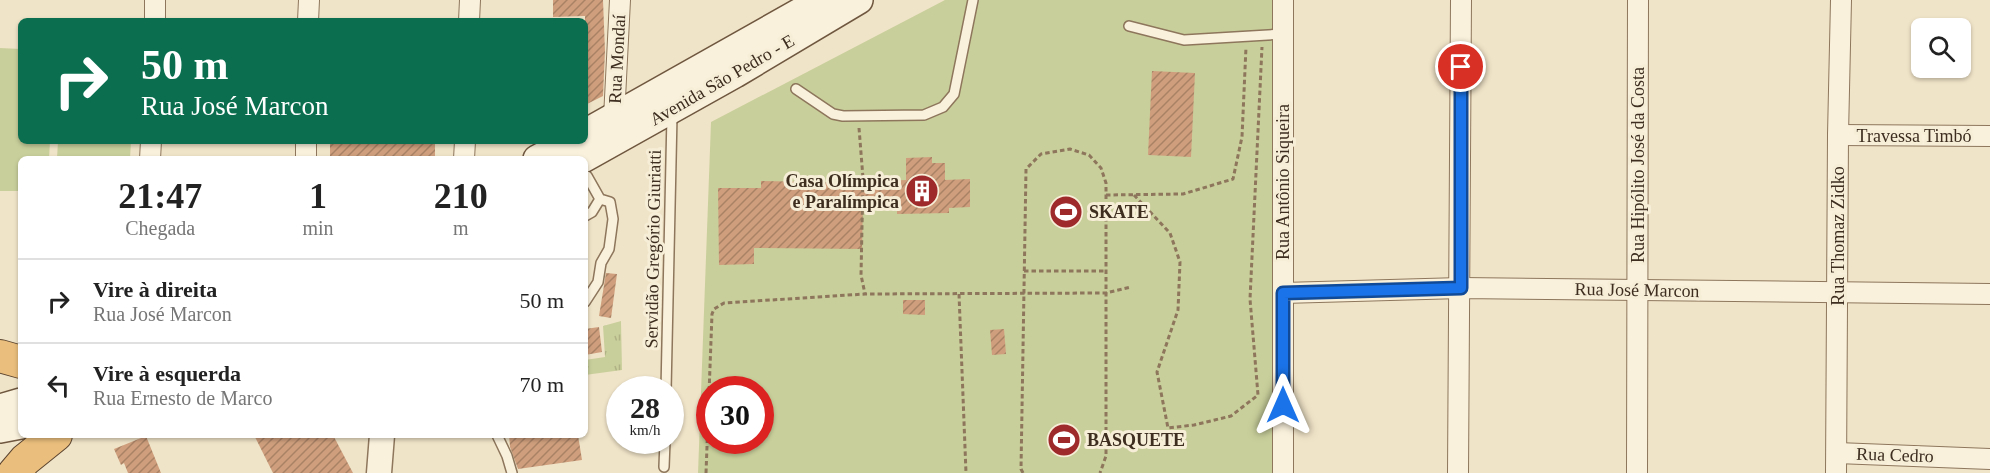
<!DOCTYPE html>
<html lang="pt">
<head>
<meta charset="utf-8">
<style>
	:root { --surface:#fff; --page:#f6f6f6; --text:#222; --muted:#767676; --line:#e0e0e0 }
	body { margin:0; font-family:"Times New Roman",serif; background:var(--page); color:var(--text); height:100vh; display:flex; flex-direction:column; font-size:22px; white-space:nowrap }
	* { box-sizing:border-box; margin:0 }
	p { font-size:20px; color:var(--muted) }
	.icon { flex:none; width:33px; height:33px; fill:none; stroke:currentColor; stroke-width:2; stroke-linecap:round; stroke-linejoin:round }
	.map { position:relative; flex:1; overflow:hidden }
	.side { position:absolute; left:18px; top:156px; width:570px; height:282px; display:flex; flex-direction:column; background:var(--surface); border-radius:9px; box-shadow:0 2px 4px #0004 }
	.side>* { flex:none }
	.top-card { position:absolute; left:18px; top:18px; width:570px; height:126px; border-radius:9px; box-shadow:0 2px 4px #0004; background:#0b6e4f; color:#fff; overflow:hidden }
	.controls { position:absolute; left:1911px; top:18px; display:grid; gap:12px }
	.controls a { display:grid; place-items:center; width:60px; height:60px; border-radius:9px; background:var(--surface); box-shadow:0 2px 4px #0004; font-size:30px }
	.speed { position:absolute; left:606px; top:376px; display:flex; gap:12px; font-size:30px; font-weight:700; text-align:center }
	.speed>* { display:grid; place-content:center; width:78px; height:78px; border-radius:50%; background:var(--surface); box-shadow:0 2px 4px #0004; line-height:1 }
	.speed small { font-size:15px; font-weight:400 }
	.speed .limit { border:9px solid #d22; background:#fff; color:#111 }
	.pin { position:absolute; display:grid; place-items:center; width:51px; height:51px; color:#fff; margin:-26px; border:3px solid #fff; border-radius:50%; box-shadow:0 2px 6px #0007 }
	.me { position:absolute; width:66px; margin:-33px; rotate:0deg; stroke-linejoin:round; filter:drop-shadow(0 0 4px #0008) }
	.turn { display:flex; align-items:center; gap:21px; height:126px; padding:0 24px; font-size:27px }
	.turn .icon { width:78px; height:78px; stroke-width:2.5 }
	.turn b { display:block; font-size:42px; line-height:51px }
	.eta { display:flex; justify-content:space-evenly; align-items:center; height:102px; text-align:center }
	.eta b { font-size:36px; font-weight:700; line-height:42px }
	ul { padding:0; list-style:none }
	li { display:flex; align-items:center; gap:18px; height:84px; padding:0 24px; border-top:2px solid var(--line) }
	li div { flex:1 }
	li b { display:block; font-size:22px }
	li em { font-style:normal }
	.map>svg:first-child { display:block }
	.grass { fill:url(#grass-tufts) }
	.park { fill:#c9cf9b; fill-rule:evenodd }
	.building { fill:url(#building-hatch) }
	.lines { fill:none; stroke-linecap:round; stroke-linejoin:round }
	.service-casing { stroke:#8d765c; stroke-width:12 }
	.minor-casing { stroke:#8d765c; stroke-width:22 }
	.tertiary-casing { stroke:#8d765c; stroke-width:27 }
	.secondary-casing { stroke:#6f573f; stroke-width:30 }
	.trunk-casing { stroke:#5b4430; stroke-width:34 }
	.path { stroke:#8d765c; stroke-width:3; stroke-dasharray:4.5 3; stroke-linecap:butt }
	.service { stroke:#faf1dc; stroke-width:9 }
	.minor { stroke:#faf1dc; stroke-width:20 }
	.tertiary { stroke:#faf1dc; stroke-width:24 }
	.secondary { stroke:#faf1dc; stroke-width:27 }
	.trunk { stroke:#eabe7c; stroke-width:32 }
	.route-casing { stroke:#114b97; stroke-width:15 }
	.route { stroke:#1a73e8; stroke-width:10 }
	.labels { text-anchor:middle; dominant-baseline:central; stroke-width:6; stroke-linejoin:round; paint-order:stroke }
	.street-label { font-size:18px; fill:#3d2e20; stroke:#f7eed8 }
	.poi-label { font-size:18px; font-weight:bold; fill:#3d2e20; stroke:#f7eed8; text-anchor:start }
</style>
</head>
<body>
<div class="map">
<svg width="1990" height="473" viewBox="0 0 1990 473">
	<defs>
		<pattern id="grass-tufts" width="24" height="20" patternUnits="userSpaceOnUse" patternTransform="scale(1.5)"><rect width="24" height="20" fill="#c9cf9b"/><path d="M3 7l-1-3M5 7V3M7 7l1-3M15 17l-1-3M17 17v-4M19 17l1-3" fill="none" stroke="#aeb285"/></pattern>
		<pattern id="building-hatch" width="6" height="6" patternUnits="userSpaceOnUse" patternTransform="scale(1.5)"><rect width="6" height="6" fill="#cf9f7d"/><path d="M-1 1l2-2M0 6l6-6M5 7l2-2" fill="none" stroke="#a98266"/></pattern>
	</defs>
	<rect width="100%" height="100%" fill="#f0e4c8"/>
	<polygon class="grass" points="621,321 622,370 585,375 585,360 605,357 603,326"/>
	<g class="park">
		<path d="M945 0H1279L1280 473H698L711 122ZM710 390H760V441H710Z"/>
		<polygon points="0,48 21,49 21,141 50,141 49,159 21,159 21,191 0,191"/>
		<polygon points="58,141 131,141 130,159 57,159"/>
	</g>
	<g class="building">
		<polygon points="553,0 603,0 605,51 603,96 585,105 585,16 553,17"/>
		<polygon points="1152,71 1195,73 1191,157 1148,155"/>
		<polygon points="372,141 435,141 435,159 330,159 330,143"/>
		<polygon points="932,157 932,163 945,163 945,180 970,179 970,207 949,208 949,213 897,214 897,201 863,201 862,249 754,248 754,264 719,265 718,188 761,188 761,181 874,183 874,181 906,180 906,158"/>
		<polygon points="606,273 617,274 611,318 599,316"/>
		<polygon points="903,300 925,300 925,315 903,314"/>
		<polygon points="599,327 602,352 585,355 585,329"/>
		<polygon points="1004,329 1006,354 992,355 990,330"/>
		<polygon points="254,435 333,435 353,473 273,473"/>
		<polygon points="509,435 578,435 582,460 518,469 510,447"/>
		<polygon points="146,436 161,473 128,473 124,463 121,465 114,449"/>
	</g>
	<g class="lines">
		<defs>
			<g id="service">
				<polyline points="1129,26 1184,40 1283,34"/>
				<polyline points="796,89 833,114 843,116 924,115 943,107 954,94 973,0"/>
				<polyline points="585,216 592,212 600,199"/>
				<polyline points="585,302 598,282 601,263 609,249 613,219 610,202 600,199 587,176"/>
				<polyline points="666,390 672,115"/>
				<polyline points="497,435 507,456 512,473"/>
				<polyline points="664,467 665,441"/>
			</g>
			<g id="minor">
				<polyline points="155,21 155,0"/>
				<polyline points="308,21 309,0"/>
				<polyline points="469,21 470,0"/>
				<polyline points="614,118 620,0"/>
				<polyline points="1838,135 1990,136"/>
				<polyline points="150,159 151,141"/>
				<polyline points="306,159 306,141"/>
				<polyline points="464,159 465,141"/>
				<polyline points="1283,293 1461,288 1990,294"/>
				<polyline points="1837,453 1990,459"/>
				<polyline points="1283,473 1283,0"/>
				<polyline points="1458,473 1461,0"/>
				<polyline points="1637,473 1638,0"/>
				<polyline points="1836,473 1838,135 1841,0"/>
			</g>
			<polyline id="tertiary" points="379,473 382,435"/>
			<g id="secondary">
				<polyline points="585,133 821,0"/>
				<polyline points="537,159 571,141"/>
				<polyline points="583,159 735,74 859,0"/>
				<polyline points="0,408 21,402"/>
				<polyline points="0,429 21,425"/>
			</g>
			<g id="trunk">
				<polyline points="0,356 21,362"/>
				<polyline points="14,473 25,460 56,435"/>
			</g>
		</defs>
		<use href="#service" class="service-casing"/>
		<use href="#minor" class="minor-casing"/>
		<use href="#tertiary" class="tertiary-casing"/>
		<use href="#secondary" class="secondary-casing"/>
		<use href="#trunk" class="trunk-casing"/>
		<g class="path">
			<polyline points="859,128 863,178 861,275 865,294"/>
			<polyline points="1106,195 1183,194 1233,179 1242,137 1246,47"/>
			<polyline points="1134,195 1170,233 1180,262 1178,310 1157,372 1168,428 1194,425 1231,416 1258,395 1250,299 1262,47"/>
			<polyline points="1024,271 1106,271"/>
			<polyline points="959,294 966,473"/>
			<polyline points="706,473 712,314 714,309 724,303 865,294 1106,293 1131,287"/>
			<polyline points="1023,473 1021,469 1026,169 1041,154 1070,149 1089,155 1101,168 1106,183 1106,456 1100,473"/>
		</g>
		<use href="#service" class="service"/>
		<use href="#minor" class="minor"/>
		<use href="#tertiary" class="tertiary"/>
		<use href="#secondary" class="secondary"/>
		<use href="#trunk" class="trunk"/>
	</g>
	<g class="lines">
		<defs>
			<polyline id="route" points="1283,405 1283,293 1461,288 1461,67"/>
		</defs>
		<use href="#route" class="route-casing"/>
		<use href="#route" class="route"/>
	</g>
	<defs>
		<symbol id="building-disc" viewBox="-11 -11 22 22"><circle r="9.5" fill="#9e2a2b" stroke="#f7eed8"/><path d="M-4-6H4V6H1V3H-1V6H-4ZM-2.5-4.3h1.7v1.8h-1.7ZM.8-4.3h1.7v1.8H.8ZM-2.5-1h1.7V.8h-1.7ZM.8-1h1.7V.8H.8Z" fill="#fff"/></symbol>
		<symbol id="stadium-disc" viewBox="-11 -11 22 22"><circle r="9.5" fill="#9e2a2b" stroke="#f7eed8"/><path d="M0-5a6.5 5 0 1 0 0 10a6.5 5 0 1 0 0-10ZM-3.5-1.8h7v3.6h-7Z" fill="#fff"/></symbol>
	</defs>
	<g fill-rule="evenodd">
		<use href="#building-disc" x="903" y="172" width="38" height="38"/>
		<use href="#stadium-disc" x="1047" y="193" width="38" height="38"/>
		<use href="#stadium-disc" x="1045" y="421" width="38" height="38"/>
	</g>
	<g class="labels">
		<g class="street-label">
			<text transform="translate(617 59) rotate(-87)">Rua Mondaí</text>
			<text transform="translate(722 80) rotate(-30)">Avenida São Pedro - E</text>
			<text x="1914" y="136">Travessa Timbó</text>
			<text transform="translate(1638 165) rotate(-90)">Rua Hipólito José da Costa</text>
			<text transform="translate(1283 182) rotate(-90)">Rua Antônio Siqueira</text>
			<text transform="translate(1838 236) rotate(-90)">Rua Thomaz Zidko</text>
			<text transform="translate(653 249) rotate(-89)">Servidão Gregório Giuriatti</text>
			<text transform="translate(1637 290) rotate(1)">Rua José Marcon</text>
			<text transform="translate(1895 455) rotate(2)">Rua Cedro</text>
		</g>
		<g class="poi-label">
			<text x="899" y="181" text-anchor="end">Casa Olímpica<tspan x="899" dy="21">e Paralímpica</tspan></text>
			<text x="1089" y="212">SKATE</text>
			<text x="1087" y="440">BASQUETE</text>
		</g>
	</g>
</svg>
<div class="controls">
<a><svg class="icon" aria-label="search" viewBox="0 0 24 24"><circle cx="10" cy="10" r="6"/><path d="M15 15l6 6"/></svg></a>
</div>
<div class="speed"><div>28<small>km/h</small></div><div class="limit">30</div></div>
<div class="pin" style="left:1461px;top:67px;background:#d93025"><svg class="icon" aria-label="arrive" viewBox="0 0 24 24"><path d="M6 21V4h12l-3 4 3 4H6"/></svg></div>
<svg class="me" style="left:1283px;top:405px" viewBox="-20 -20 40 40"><path d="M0-17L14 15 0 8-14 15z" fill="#1a73e8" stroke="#fff" stroke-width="4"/></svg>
<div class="top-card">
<div class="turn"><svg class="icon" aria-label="right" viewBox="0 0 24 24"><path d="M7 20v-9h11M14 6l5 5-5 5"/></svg><div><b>50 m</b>Rua José Marcon</div></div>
</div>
<section class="side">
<div class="eta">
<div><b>21:47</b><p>Chegada</p></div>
<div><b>1</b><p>min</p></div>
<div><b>210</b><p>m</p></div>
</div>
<ul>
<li><svg class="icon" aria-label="right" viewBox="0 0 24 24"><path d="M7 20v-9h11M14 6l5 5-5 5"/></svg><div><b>Vire à direita</b><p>Rua José Marcon</p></div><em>50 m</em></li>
<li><svg class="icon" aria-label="left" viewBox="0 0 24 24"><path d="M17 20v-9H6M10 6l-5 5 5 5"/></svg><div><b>Vire à esquerda</b><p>Rua Ernesto de Marco</p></div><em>70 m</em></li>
</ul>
</section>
</div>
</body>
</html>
